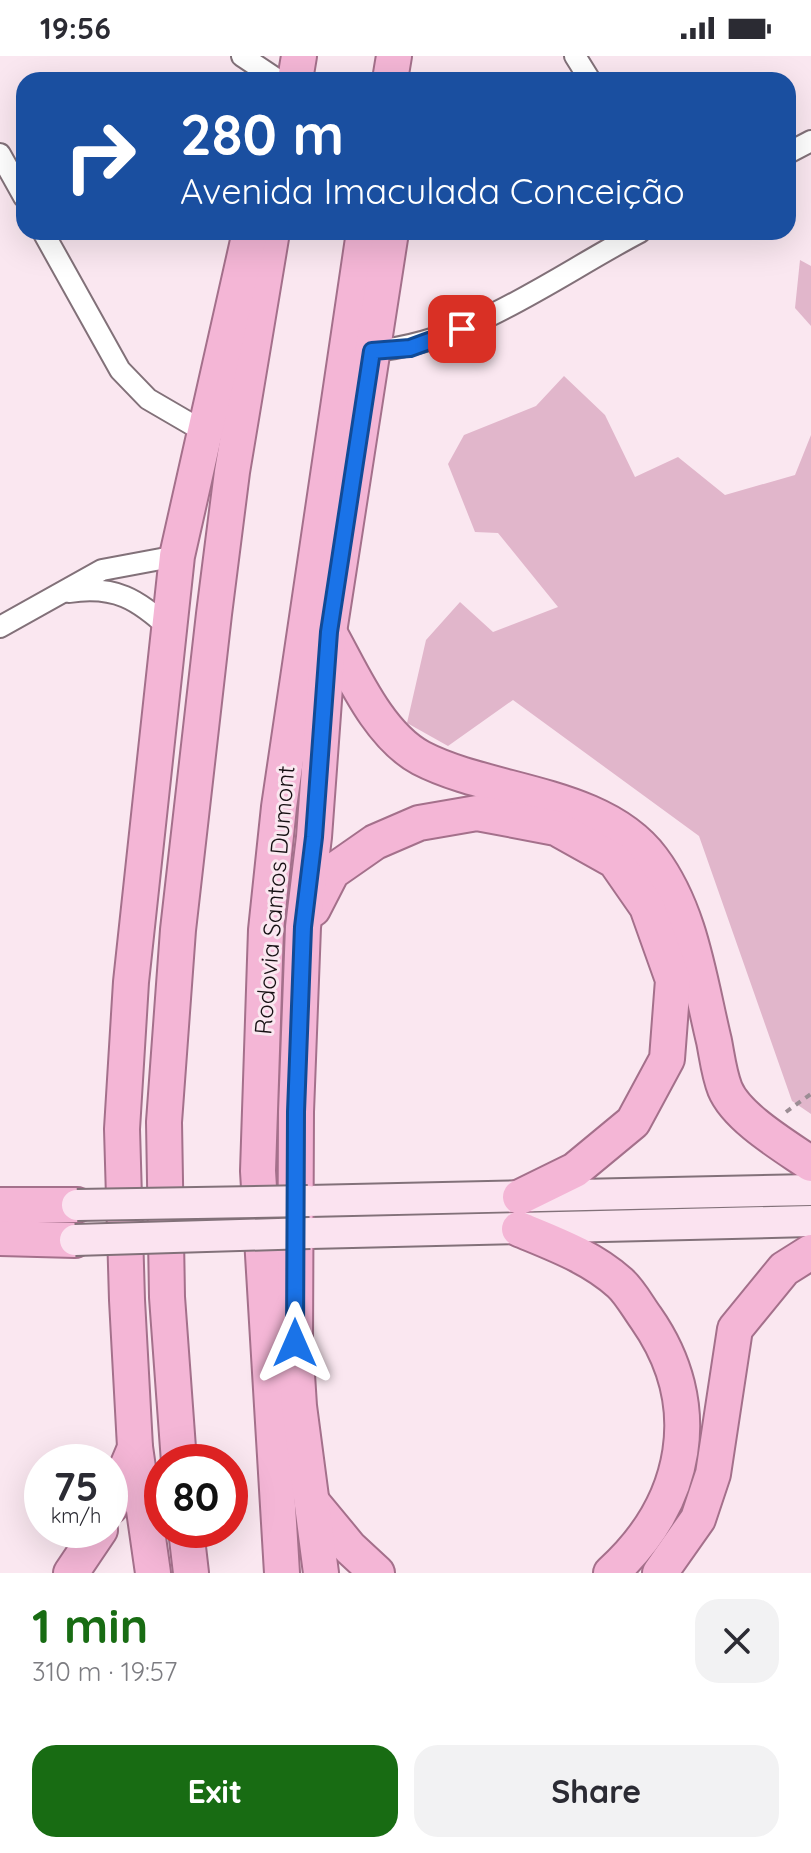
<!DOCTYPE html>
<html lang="en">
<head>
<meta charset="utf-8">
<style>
	:root { --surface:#fff; --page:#f2f2f3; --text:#2b2b33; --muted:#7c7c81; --accent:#186c13 }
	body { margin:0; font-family:Quicksand,sans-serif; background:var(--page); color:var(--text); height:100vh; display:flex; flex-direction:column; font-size:30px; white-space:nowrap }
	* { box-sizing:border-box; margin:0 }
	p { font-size:26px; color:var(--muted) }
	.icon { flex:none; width:44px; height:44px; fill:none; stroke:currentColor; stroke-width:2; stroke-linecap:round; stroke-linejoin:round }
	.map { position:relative; height:1517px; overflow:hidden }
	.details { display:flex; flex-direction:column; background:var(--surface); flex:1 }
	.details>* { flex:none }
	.hud { position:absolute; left:16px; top:16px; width:780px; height:168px; border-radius:24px; box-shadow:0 8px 32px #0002; background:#1a4fa0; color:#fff; overflow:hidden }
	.speed { position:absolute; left:24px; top:1388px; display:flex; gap:16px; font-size:40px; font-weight:700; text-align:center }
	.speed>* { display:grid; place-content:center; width:104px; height:104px; border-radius:50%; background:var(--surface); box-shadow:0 8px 32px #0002; line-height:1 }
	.speed small { font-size:20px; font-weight:400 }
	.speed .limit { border:12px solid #d22; background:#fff; color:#111 }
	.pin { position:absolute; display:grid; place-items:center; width:68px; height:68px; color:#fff; margin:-34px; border-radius:16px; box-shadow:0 4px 12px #0006 }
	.me { position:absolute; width:88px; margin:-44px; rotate:0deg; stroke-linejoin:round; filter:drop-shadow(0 0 6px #0008) }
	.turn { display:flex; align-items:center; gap:28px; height:168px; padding:0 32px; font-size:36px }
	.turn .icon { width:104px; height:104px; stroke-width:2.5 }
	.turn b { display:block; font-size:56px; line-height:68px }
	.round { display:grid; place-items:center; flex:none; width:84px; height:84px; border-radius:24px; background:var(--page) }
	.headline { display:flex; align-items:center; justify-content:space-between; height:136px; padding:0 32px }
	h1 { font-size:48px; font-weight:800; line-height:60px; color:var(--accent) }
	.cta { display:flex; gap:16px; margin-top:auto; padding:16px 32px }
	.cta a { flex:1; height:92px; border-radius:24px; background:var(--accent); color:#fff; font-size:32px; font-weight:800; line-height:92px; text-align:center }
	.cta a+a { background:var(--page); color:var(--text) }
	.status { display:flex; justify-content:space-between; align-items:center; height:56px; padding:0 40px; background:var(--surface); direction:ltr }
	.status svg { height:22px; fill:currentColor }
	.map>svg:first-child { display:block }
	.green { fill:#e1b6cb }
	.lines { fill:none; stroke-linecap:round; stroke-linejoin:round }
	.minor-casing { stroke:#827179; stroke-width:24 }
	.secondary-casing { stroke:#827179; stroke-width:34 }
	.trunk-casing { stroke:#a4708b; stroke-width:38 }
	.path { stroke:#9b8d94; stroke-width:4; stroke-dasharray:6 6; stroke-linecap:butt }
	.minor { stroke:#fff; stroke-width:20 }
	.secondary { stroke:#fbe3f0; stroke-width:30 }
	.trunk { stroke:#f4b6d6; stroke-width:34 }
	.secondary-bridge-casing { stroke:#827179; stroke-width:34; stroke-linecap:butt }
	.secondary-bridge { stroke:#fbe3f0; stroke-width:30 }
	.route-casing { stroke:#114b97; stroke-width:20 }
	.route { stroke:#1a73e8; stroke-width:14 }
	.labels { text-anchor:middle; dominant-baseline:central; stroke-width:6; stroke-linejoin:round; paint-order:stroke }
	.street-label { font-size:24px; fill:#161013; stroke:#fae7f0 }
</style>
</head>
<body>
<div class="status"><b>19:56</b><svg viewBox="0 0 49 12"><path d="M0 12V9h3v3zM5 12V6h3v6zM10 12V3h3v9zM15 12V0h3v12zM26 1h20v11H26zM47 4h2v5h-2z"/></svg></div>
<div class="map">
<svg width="811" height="1517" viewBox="0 0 811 1517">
	<rect width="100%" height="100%" fill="#fae7f0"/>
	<g class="green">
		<polygon points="800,204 811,210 811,270 795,252"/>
		<polygon points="564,320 605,359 635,421 678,401 725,439 795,419 811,379 811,1058 792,1045 699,780 513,644 448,690 407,667 426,584 460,546 493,576 558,551 498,477 475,476 448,408 464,379 536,350"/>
	</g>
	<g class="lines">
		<defs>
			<g id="minor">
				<polyline points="242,0 278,24"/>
				<polyline points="575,0 590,24"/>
				<polyline points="788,97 811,85"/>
				<polyline points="0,98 24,141"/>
				<polyline points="43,176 120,314 148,343 203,375"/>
				<path d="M372 295C470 287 554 221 640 176"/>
				<path d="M69 536C115 529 138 543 171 574"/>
				<polyline points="0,571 102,514 177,500"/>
			</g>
			<g id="secondary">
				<polyline points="308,1145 811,1134"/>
				<polyline points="310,1177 811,1165"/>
			</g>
			<g id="trunk">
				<polyline points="295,24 299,0"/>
				<polyline points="390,24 394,0"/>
				<path d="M329 576C352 617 378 679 421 702 490 738 602 736 652 803 691 855 699 923 714 985 717 1000 719 1018 725 1033 737 1062 785 1090 811 1108"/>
				<polyline points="313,853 332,816 375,786 419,767 477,757 556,772 615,805 647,851 673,924 667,1003 633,1066 575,1114 520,1141"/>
				<polyline points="0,1149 77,1149"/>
				<path d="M519 1173C555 1188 591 1201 620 1227 630 1236 638 1251 646 1262 707 1349 688 1447 611 1517"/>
				<polyline points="0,1182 75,1184"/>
				<polyline points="179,1406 167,1241 164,1066 178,874 214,558 232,416 272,176"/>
				<polyline points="312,1446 350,1492 377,1517"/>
				<polyline points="110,1451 135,1392"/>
				<polyline points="186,1474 191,1517"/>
				<polyline points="71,1517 100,1474"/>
				<polyline points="153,1517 135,1391 127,1244 122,1073 131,926 177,500 250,176"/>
				<polyline points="282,1517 258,1115 266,874 279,751 364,176"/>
				<polyline points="321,1517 299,1350 295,1287 296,1056 303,871 314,781 329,576 391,176"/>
				<polyline points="660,1517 698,1463 713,1418 735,1273 784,1213 811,1196"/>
			</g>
		</defs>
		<use href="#minor" class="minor-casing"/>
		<use href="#secondary" class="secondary-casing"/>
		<use href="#trunk" class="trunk-casing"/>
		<polyline class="path" points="786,1056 811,1038"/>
		<use href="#minor" class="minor"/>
		<use href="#secondary" class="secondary"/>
		<use href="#trunk" class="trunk"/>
		<defs>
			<g id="secondary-bridge">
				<polyline points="77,1149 308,1145"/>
				<polyline points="75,1184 310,1177"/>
			</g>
		</defs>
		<use href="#secondary-bridge" class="secondary-bridge-casing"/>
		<use href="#secondary-bridge" class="secondary-bridge"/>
	</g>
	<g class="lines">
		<defs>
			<polyline id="route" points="295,1287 296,1056 303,871 314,781 329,576 372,295 410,292 462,273"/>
		</defs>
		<use href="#route" class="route-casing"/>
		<use href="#route" class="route"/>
	</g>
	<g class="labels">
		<g class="street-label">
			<text transform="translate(274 844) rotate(-85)">Rodovia Santos Dumont</text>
		</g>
	</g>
</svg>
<div class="speed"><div>75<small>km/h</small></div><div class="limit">80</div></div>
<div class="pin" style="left:462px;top:273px;background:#d93025"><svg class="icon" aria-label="arrive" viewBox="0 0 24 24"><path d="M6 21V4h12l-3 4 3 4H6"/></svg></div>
<svg class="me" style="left:295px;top:1287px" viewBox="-20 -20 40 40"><path d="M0-17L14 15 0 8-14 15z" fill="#1a73e8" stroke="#fff" stroke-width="4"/></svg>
<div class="hud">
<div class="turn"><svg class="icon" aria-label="right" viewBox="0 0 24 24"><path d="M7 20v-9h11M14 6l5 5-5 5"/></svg><div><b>280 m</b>Avenida Imaculada Conceição</div></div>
</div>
</div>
<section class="details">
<div class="headline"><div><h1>1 min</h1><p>310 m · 19:57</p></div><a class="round"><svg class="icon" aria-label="close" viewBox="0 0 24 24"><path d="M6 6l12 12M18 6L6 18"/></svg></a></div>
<div class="cta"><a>Exit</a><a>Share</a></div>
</section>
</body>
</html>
